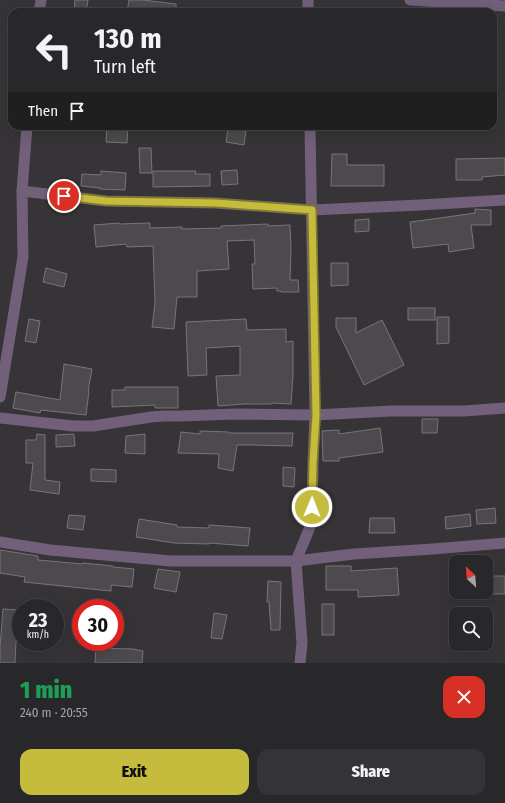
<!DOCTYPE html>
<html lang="en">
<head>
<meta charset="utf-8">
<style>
	:root { --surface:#282729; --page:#343335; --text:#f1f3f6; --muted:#a5a5a8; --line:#444446; --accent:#c5bc3d }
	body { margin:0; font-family:"Fira Sans Condensed",sans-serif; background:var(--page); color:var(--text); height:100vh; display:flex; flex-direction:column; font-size:15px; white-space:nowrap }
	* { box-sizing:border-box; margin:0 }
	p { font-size:13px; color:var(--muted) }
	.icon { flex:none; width:22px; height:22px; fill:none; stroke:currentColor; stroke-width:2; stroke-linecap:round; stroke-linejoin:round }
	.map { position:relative; height:663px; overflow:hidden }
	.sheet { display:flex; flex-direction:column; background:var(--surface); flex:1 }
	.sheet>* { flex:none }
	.banner { position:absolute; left:8px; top:8px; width:489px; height:122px; border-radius:12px; box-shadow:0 4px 16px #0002,0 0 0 1px var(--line); background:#282729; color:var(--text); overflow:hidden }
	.needle { width:26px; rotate:334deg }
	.controls { position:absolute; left:449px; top:555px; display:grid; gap:8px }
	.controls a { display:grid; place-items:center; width:44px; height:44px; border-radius:8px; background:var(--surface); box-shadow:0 4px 16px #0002,0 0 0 1px var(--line); font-size:20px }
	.speed { position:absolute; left:12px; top:599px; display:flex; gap:8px; font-size:20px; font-weight:700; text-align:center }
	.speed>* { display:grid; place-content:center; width:52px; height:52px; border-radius:50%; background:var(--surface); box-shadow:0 4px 16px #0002,0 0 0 1px var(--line); line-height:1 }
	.speed small { font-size:10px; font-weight:400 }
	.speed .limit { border:6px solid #d22; background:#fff; color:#111 }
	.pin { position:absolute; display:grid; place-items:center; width:34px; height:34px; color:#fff; margin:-17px; border:2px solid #fff; border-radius:50%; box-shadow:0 1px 4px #0007 }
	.me { position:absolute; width:44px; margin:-22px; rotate:1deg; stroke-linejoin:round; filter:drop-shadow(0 0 3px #0008) }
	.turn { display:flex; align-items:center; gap:14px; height:84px; padding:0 20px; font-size:18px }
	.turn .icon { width:52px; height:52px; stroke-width:2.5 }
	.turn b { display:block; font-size:28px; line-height:34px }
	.then { display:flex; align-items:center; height:38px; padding:0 20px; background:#0003; gap:8px; font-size:15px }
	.round { display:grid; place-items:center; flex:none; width:42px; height:42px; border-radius:12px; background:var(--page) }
	.headline { display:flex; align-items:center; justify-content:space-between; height:68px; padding:0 20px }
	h1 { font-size:24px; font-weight:800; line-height:30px; color:#1e9e55 }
	.button { display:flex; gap:8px; margin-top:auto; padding:8px 20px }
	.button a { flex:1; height:46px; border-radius:12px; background:var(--accent); color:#111; font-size:16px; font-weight:800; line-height:46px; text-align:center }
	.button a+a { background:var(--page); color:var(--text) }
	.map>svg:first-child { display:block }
	.building { fill:#4c4a4d; stroke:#777578 }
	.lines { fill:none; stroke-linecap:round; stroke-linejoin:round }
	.minor { stroke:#72607a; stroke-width:11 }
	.route-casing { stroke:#807a28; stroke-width:10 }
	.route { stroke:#c5bc3d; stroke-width:7 }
</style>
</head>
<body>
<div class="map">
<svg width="505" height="663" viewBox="0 0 505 663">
	<rect width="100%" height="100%" fill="#363437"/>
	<g class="building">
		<polygon points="75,0 88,0 86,12 74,12"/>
		<polygon points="129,0 143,0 176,4 176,12 127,12"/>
		<polygon points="107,126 128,126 127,143 106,142"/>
		<polygon points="228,129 246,131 244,145 226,142"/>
		<polygon points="139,148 151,148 152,173 140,173"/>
		<polygon points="332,154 347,154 347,165 384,165 384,186 331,186"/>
		<polygon points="505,158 505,175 482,177 482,180 456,180 456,159"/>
		<polygon points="237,170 238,184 222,185 221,171"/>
		<polygon points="101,171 126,173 125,190 100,189 100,188 81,186 82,174 101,175"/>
		<polygon points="153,171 196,171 195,174 210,174 210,186 153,187"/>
		<polygon points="475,209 491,210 491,225 471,225 474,248 449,252 448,244 413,248 410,222 433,219 475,213"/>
		<polygon points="369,219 369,231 355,232 355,220"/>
		<polygon points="119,223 119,224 150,223 150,228 182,227 182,229 221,228 221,226 268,224 268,226 290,225 291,249 290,280 298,280 299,292 281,292 281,291 277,291 277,288 253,289 252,264 255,264 254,240 227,241 229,269 197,271 197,297 177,297 174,329 152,327 155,303 153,246 127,247 126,244 96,247 94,225"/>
		<polygon points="331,263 348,263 348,285 331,286"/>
		<polygon points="46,268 67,274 64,287 43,282"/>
		<rect x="408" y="308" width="27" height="12"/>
		<polygon points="437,317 449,317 449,343 437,344"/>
		<polygon points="336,318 356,318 356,333 382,320 404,365 364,385 336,327"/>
		<polygon points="29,319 40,321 36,343 25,341"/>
		<polygon points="246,319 247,330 286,329 286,342 293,341 293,376 291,404 272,403 272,404 245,404 218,406 216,376 240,375 240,346 206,348 207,375 188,376 186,322"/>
		<polygon points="64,364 92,369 88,391 89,391 86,415 41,410 40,413 13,408 16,392 60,400"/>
		<polygon points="125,387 178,387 178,408 155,408 155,405 112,407 112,390 125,390"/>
		<polygon points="422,419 438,419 437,433 422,433"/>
		<polygon points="380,428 383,452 339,458 339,461 323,461 322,431 339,430 339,434"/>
		<polygon points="200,431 229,432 229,433 293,433 292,446 252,445 237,445 233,471 218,468 219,454 178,453 181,432 200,434"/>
		<polygon points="37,434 45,435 45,480 60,482 59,494 30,490 33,463 26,463 26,440 36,440"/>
		<polygon points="74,434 75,446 56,447 56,435"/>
		<polygon points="145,434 145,454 125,453 126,436"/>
		<polygon points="283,467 295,468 294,487 283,486"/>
		<polygon points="91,469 116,470 116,482 91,481"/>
		<polygon points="495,508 496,523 477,524 476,510"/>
		<polygon points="470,514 471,526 446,529 445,517"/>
		<polygon points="69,515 85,516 83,530 67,528"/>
		<polygon points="370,518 394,518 395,533 369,533"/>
		<polygon points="139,519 177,525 177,527 209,528 209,525 250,528 248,546 209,543 209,544 174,543 136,537"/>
		<polygon points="0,550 38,556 38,560 83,564 83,563 113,566 113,567 134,569 132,587 111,585 111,591 24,582 25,577 0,573"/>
		<polygon points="326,566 351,566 351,571 397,568 399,595 358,597 358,590 326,590"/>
		<polygon points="158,569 180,572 176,592 154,588"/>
		<rect x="486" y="576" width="19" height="18"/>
		<polygon points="268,581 281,582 280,630 271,630 269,602 267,602"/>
		<rect x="322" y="604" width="12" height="31"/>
		<polygon points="3,609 21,610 21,642 16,641 15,663 0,663 0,647"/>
		<polygon points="214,613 227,615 222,639 211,638"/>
		<polygon points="96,648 133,649 143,651 142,663 95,663"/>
	</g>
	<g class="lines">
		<g class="minor">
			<polyline points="308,0 308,12"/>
			<polyline points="410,0 505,6"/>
			<polyline points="39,12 41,0"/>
			<polyline points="22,191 106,201 216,203 312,210 420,205 505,200"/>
			<polyline points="0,397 23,257 22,191 27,126"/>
			<polyline points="0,418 73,426 93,426 151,417 164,416 181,416 236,414 315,415 391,411 464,411 505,408"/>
			<polyline points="0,542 50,550 171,561 296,561 354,554 433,549 505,543"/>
			<polyline points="300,663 302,643 296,561 312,522 313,463 315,415 310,126"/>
		</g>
	</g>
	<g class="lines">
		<defs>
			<polyline id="route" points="64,196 106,201 216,203 312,210 316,415 313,463 312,507"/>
		</defs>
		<use href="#route" class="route-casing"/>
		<use href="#route" class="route"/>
	</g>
</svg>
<div class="controls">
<a><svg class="needle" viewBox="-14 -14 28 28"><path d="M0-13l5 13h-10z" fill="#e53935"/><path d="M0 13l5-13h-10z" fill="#a5a5a8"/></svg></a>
<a><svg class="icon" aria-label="search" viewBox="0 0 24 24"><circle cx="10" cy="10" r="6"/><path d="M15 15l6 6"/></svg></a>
</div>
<div class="speed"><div>23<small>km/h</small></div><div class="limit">30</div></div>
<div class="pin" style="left:64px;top:196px;background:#d93025"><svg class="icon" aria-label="arrive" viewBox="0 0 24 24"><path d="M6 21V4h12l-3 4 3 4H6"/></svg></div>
<svg class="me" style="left:312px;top:507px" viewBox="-20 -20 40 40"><circle r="17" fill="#c5bc3d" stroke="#fff" stroke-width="3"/><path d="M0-11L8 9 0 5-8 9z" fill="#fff"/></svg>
<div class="banner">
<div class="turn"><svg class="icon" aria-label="left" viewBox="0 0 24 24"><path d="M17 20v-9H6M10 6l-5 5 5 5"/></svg><div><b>130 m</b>Turn left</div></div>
<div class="then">Then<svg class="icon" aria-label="arrive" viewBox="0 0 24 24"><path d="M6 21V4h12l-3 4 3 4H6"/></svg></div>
</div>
</div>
<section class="sheet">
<div class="headline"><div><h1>1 min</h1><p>240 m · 20:55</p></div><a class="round" style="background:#d93025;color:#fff"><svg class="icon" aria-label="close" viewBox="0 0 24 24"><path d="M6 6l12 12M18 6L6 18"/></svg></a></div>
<div class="button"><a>Exit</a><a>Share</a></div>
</section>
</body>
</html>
